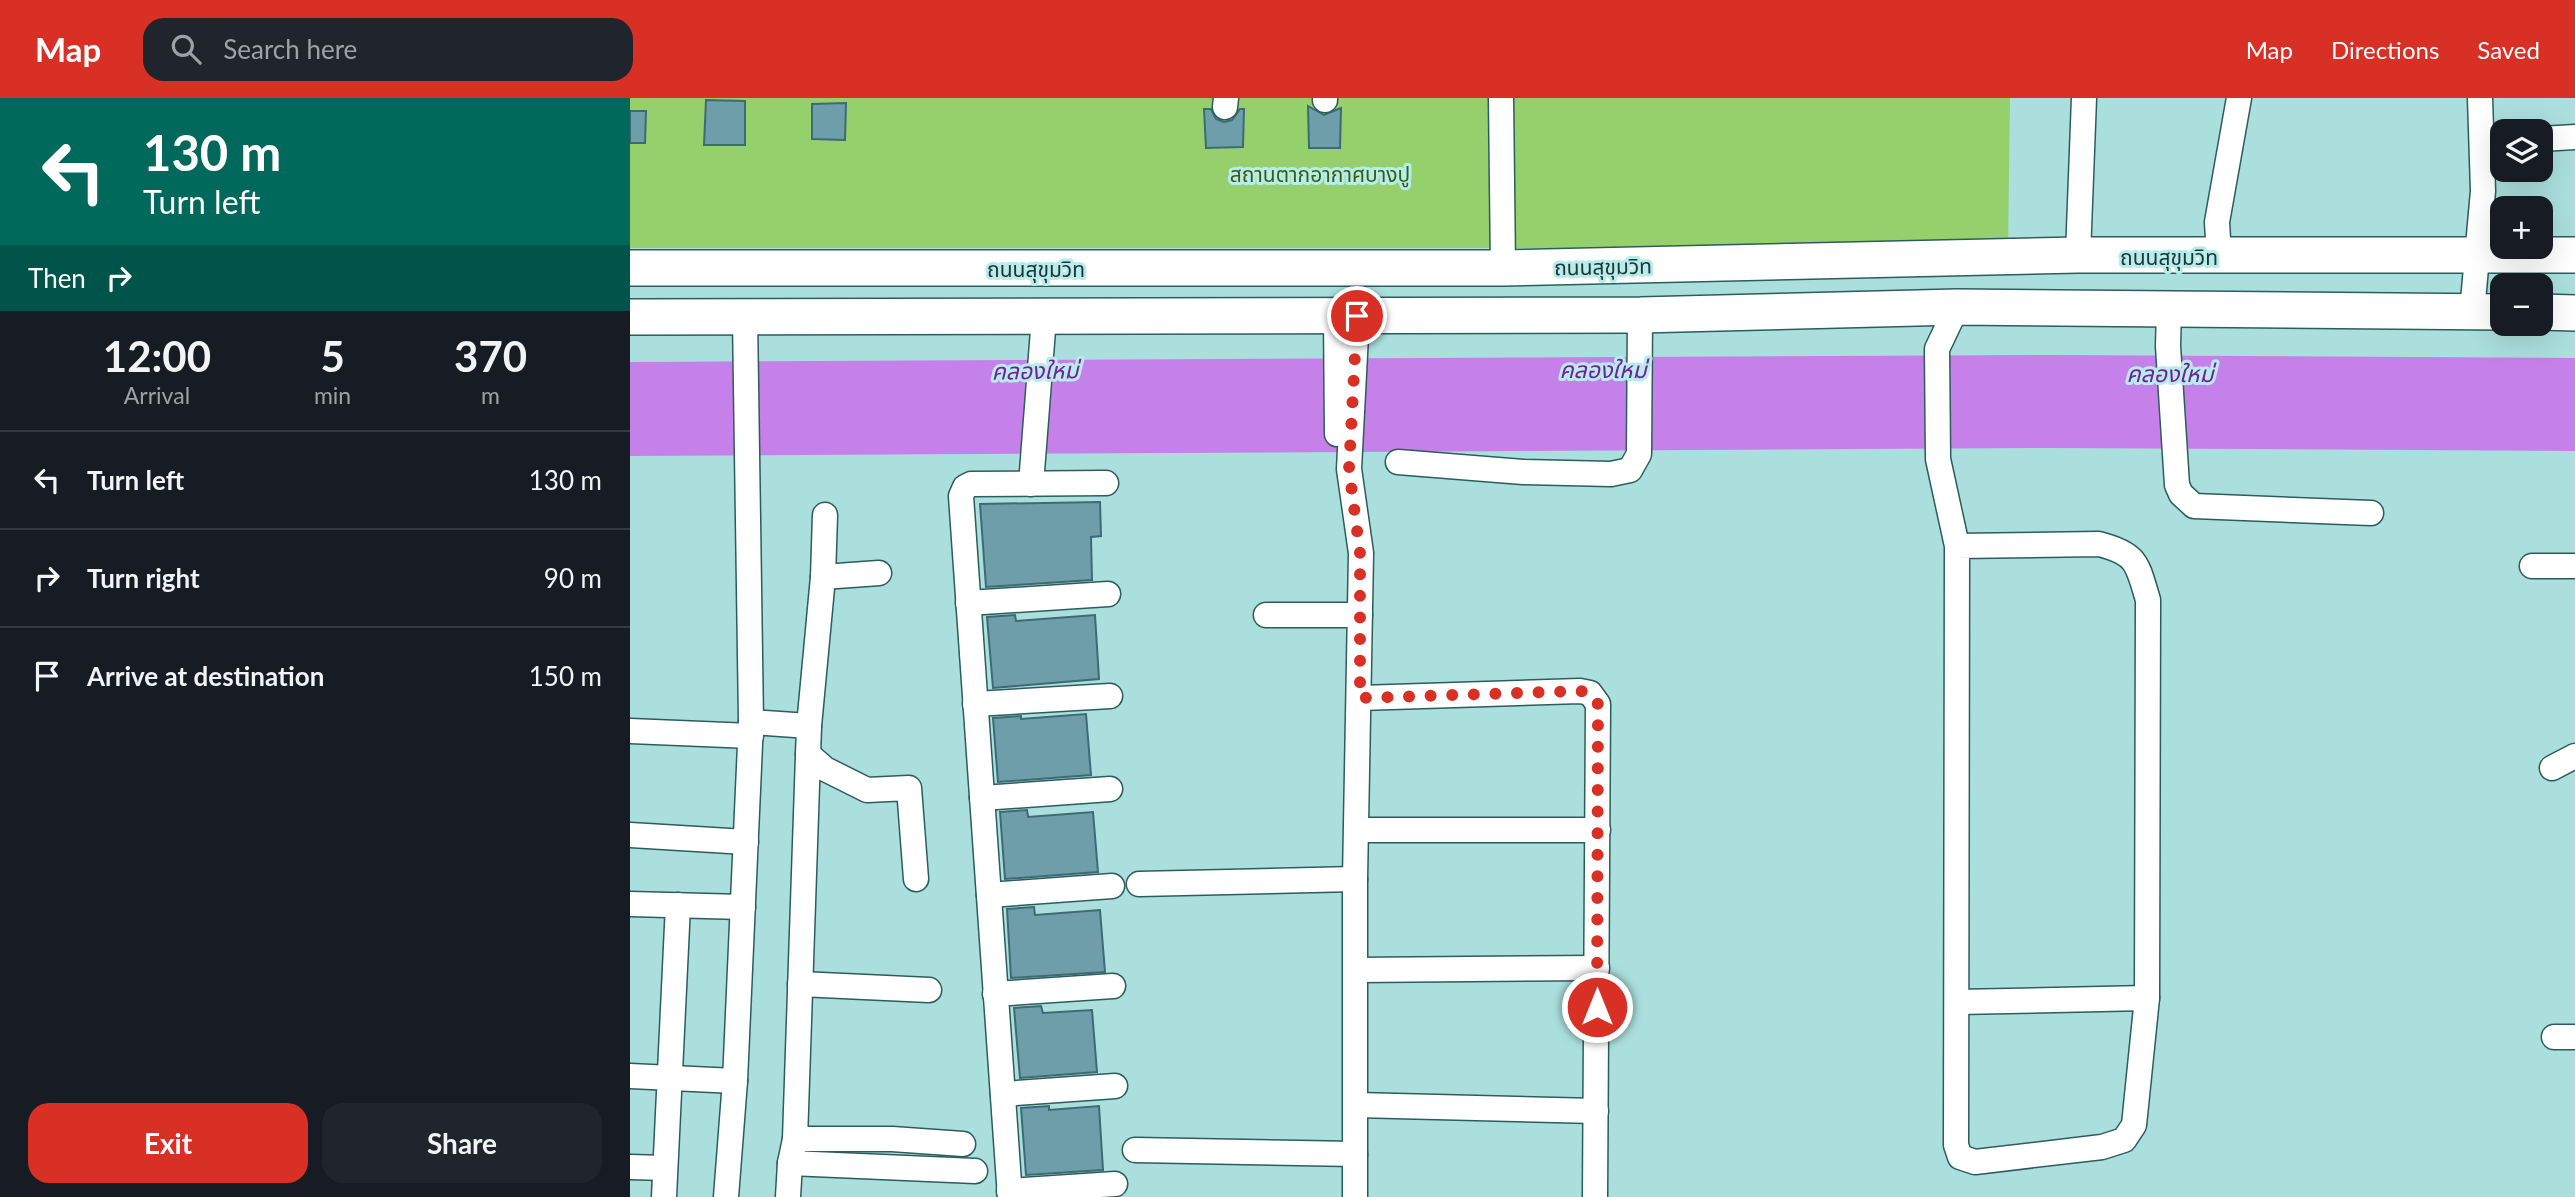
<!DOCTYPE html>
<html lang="en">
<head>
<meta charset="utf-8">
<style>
	:root { --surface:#171b24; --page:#20242c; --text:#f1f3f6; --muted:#9ea1a6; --line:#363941; --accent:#d93025 }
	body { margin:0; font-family:Lato,"Noto Sans Thai",sans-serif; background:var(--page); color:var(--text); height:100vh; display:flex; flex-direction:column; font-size:26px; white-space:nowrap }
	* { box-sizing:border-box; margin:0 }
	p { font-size:23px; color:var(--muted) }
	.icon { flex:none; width:38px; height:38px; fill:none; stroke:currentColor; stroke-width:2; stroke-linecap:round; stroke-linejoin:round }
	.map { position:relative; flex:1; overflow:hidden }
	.sheet { display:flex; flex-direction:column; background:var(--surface); width:630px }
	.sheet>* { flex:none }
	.guide { background:#00695c; color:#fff; overflow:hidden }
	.buttons { position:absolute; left:1860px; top:21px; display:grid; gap:14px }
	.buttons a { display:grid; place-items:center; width:63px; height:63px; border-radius:14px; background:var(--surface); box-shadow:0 7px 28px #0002; font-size:35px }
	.pin { position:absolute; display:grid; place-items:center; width:60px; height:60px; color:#fff; margin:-30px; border:4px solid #fff; border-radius:50%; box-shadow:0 2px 7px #0007 }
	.me { position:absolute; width:77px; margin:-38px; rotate:0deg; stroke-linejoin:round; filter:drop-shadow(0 0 5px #0008) }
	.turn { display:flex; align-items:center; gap:24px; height:147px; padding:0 28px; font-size:32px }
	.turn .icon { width:91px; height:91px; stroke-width:2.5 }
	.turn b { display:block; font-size:49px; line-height:60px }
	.then { display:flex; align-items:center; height:66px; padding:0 28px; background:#0003; gap:14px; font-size:26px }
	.eta { display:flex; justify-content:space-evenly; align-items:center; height:119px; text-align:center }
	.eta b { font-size:42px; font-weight:700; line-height:49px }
	.button { display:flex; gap:14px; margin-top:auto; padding:14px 28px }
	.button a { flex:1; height:80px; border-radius:21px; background:var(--accent); color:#fff; font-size:28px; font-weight:700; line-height:80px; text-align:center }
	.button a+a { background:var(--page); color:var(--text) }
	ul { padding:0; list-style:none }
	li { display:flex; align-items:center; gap:21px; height:98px; padding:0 28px; border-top:2px solid var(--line) }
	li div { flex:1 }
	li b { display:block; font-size:26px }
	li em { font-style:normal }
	header { display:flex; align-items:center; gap:42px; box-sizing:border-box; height:98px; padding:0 35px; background:var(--accent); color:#fff }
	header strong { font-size:33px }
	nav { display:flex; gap:38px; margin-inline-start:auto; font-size:24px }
	.search { width:490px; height:63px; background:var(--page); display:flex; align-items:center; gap:18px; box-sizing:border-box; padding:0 24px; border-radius:21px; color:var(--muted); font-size:26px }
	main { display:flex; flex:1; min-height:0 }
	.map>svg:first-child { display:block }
	.green { fill:#95d06c }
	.water { fill:#c680e9 }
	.building { fill:#6e9ea9; stroke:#3c6b76; stroke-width:2 }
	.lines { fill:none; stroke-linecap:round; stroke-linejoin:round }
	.minor-casing { stroke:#2b5d5c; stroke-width:27 }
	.highway-casing { stroke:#2b5d5c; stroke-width:38 }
	.minor { stroke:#fff; stroke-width:24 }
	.highway { stroke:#fff; stroke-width:35 }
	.route { stroke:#d93025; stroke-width:12; stroke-dasharray:0 21.6 }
	.labels { text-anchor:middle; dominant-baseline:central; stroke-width:6; stroke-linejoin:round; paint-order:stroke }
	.park-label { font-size:21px; fill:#365f0f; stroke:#b7ecea }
	.street-label { font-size:21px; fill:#203535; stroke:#b7ecea }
	.water-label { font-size:23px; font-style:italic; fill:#771d9b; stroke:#b7ecea }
</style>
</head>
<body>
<header>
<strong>Map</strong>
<div class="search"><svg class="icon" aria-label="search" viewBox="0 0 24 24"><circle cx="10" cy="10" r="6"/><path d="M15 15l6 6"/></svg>Search here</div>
<nav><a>Map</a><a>Directions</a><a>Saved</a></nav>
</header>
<main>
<section class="sheet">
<div class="guide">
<div class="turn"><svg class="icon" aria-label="left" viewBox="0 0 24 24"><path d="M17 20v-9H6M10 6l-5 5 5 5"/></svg><div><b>130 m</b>Turn left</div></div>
<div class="then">Then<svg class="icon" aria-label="right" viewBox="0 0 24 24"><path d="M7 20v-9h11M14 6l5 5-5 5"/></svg></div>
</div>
<div class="eta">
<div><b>12:00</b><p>Arrival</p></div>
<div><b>5</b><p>min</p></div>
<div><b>370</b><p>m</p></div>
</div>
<ul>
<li><svg class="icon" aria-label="left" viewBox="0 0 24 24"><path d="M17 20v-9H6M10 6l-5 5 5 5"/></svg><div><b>Turn left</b></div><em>130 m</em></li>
<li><svg class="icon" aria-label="right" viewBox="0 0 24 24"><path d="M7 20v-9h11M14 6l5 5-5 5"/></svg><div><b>Turn right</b></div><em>90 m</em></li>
<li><svg class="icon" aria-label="arrive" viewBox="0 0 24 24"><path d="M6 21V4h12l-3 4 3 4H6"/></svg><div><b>Arrive at destination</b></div><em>150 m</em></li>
</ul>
<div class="button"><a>Exit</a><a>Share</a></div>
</section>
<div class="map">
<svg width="1945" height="1099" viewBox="0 0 1945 1099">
	<rect width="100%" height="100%" fill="#aadfdd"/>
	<polygon class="green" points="0,0 1380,0 1378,150 0,150"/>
	<polygon class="water" points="1423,257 1945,260 1945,353 1422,350 0,358 0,264"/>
	<g class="building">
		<polygon points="76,2 115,3 115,47 74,47"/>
		<polygon points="216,5 215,42 182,41 182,6"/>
		<polygon points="678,8 694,17 711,10 710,50 679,50"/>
		<polygon points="574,11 581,11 586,21 594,24 602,22 610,11 614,11 613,49 576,50"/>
		<polygon points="0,13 16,13 15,45 0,45"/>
		<polygon points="470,404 471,438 461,439 462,482 356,489 350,406"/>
		<polygon points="385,517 386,523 465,517 469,581 363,590 357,519"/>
		<polygon points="456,616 461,677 368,684 363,620 391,618 391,621"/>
		<polygon points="397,712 398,719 463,714 468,774 375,781 370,714"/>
		<polygon points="404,809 405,817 470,812 475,874 381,880 377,811"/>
		<polygon points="411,908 413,915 462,912 467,974 390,980 384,910"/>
		<polygon points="419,1008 419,1012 469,1008 473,1072 396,1077 391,1010"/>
	</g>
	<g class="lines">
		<defs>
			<g id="minor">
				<polyline points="871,0 873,170"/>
				<polyline points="695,2 695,0"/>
				<polyline points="595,9 596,0"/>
				<polyline points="1911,41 1945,39"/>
				<polyline points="1448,157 1454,0"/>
				<polyline points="1589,158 1587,124 1609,0"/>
				<polyline points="1539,211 1538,248 1547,387 1551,396 1564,408 1741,415"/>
				<polyline points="1842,214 1853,93 1850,0"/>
				<polyline points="706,217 707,336"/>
				<polyline points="768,364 893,374 981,376 1000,372 1009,356 1010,217"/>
				<polyline points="401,386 414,219"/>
				<path d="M1327 448 1469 446C1508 456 1507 466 1518 502L1517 900 1504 1027 1494 1042 1472 1049 1345 1064 1330 1059 1326 1047 1327 448 1308 361 1307 251 1327 209"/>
				<polyline points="1902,468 1945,468"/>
				<polyline points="193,479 195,417"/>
				<polyline points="338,505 478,496"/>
				<polyline points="636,517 730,517"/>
				<polyline points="730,600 950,593 960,595 968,606 965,1099"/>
				<polyline points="345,606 480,598"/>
				<polyline points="121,624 179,628 165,1041 160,1065 158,1099"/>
				<polyline points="179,628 193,479 249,475"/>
				<polyline points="0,633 121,638"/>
				<polyline points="178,656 195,671 237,692 279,690 286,781"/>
				<polyline points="1922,670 1945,658"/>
				<polyline points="352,700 480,691"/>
				<polyline points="727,732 968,732"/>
				<polyline points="0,737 116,744"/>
				<polyline points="509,786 725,781"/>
				<polyline points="359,797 482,788"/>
				<polyline points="0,806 113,809"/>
				<polyline points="727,872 967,870"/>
				<polyline points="170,886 299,892"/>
				<polyline points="365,896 483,888"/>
				<polyline points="1327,904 1517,900"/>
				<polyline points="1924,939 1945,939"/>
				<polyline points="0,978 105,983"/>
				<polyline points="373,996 485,988"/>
				<polyline points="726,1007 966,1013"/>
				<polyline points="165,1041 262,1041 333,1046"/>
				<polyline points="505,1052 725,1056"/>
				<polyline points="160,1065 345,1073"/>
				<polyline points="0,1069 35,1070"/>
				<polyline points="379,1093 485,1086"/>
				<polyline points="34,1099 48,807"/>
				<polyline points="96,1099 105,983 121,624 115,219"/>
				<polyline points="380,1099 331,398 335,389 341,386 476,385"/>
				<polyline points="725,1099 725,781 731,455 719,371 727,218"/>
			</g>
			<g id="highway">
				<polyline points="0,170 873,170 1448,157 1945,157"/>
				<polyline points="1911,214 1945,215"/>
				<polyline points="0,219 1010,217 1327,209 1872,214"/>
			</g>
		</defs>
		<use href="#minor" class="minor-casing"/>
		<use href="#highway" class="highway-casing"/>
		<use href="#minor" class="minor"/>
		<use href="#highway" class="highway"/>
	</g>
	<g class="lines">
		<polyline class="route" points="727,218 719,371 730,455 730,600 950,593 960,595 968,606 967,909"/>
	</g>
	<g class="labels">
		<g class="park-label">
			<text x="690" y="75">สถานตากอากาศบางปู</text>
		</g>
		<g class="street-label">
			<text x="1539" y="158">ถนนสุขุมวิท</text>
			<text transform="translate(973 168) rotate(-1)">ถนนสุขุมวิท</text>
			<text x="406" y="170">ถนนสุขุมวิท</text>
		</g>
		<g class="water-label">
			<text x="973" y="271">คลองใหม่</text>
			<text transform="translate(405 272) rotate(-1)">คลองใหม่</text>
			<text x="1540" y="275">คลองใหม่</text>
		</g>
	</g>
</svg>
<div class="buttons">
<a><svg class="icon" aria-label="layers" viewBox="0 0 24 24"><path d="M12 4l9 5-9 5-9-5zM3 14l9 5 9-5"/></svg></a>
<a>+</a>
<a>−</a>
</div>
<div class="pin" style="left:727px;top:218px;background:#d93025"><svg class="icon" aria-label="arrive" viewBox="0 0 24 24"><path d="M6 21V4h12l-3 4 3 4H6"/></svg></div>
<svg class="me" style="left:967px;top:909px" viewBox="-20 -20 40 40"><circle r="17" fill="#d93025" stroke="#fff" stroke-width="3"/><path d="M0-11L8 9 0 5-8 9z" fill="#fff"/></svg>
</div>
</main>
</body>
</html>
